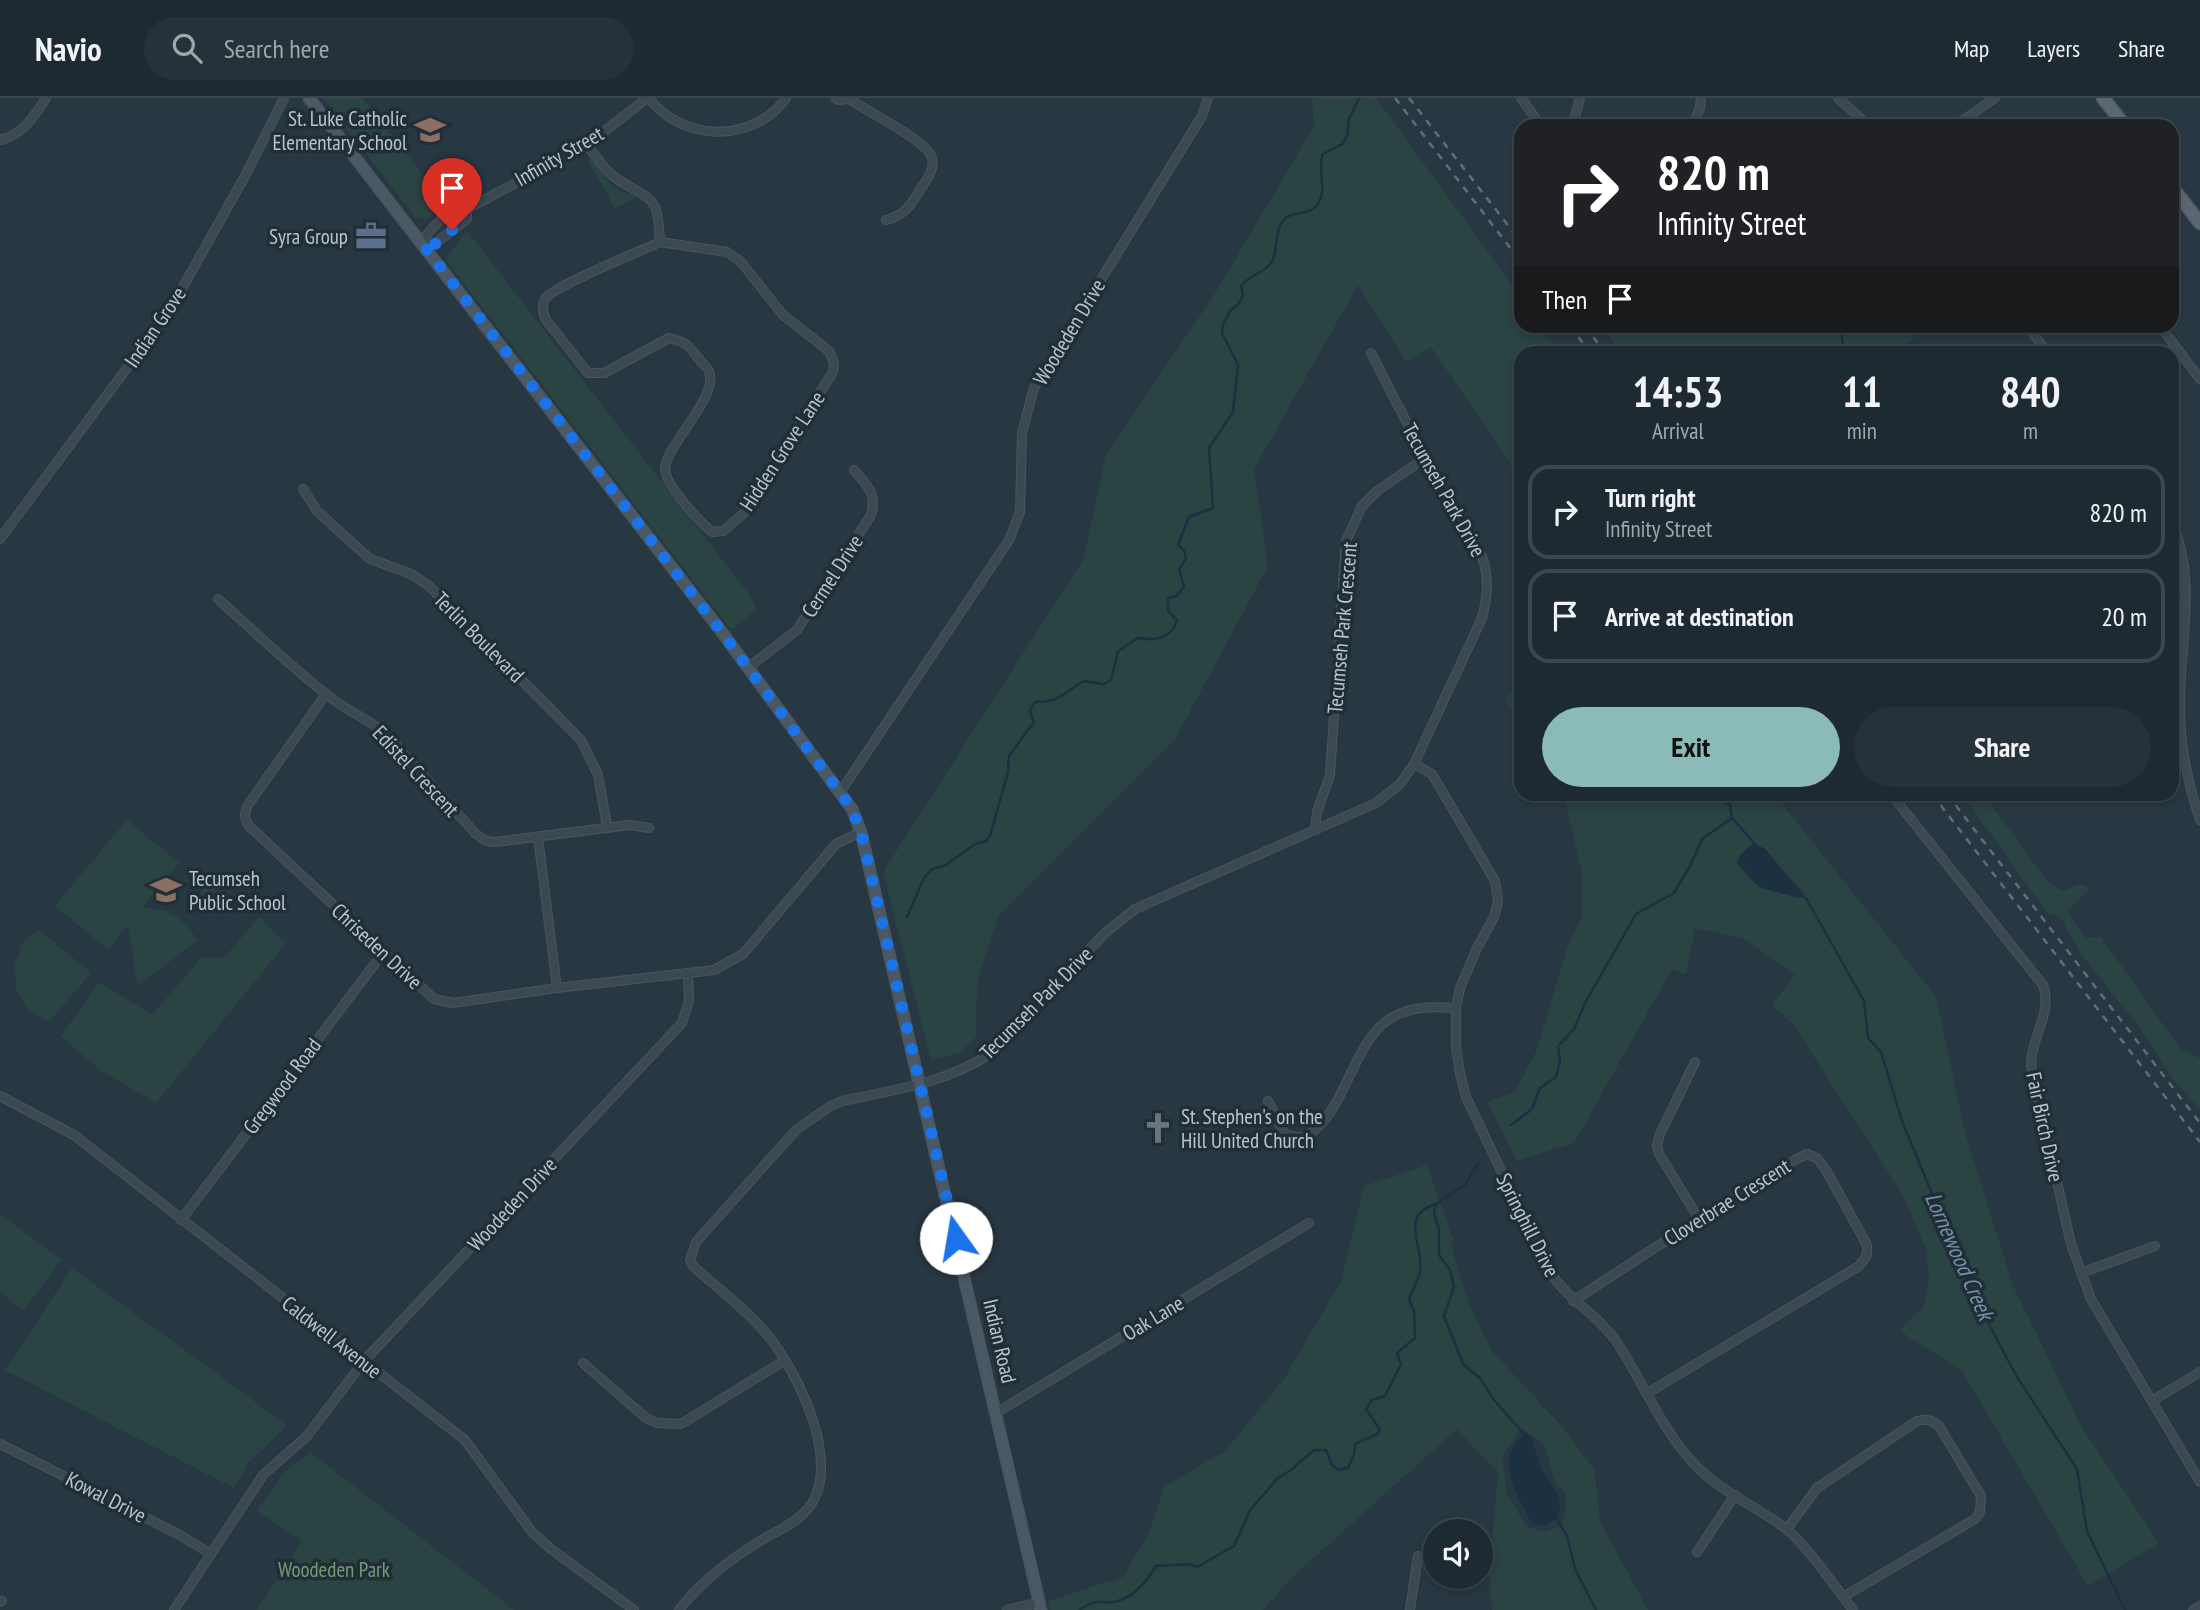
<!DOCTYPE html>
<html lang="en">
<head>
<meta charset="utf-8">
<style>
	:root { --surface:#1e2a32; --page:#26323a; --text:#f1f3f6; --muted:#a1a7ac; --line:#3c464d; --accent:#8bbbb9 }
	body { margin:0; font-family:"PT Sans Narrow",sans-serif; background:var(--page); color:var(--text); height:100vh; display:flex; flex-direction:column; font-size:26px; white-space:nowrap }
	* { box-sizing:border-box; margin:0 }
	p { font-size:23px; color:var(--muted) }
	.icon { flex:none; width:38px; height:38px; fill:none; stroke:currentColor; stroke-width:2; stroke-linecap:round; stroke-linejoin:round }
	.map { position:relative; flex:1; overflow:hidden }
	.side { position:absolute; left:1514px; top:248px; width:665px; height:455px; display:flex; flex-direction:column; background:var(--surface); border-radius:21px; box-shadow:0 4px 10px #0003,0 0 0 2px var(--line) }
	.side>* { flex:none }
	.guide { position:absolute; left:1514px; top:21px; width:665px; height:214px; border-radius:21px; box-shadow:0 4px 10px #0003,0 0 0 2px var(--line); background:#202124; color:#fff; overflow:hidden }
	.tools { position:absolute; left:1423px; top:1421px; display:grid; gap:14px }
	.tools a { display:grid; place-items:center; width:70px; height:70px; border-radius:50%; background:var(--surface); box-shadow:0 4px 10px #0003,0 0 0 2px var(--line); font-size:35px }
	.pin { position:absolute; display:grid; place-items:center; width:60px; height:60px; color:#fff; margin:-72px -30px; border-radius:50% 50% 50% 0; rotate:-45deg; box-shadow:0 0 7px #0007 }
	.pin .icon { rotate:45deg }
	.me { position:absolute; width:77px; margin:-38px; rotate:347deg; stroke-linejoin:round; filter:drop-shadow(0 0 5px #0008) }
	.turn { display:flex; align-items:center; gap:24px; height:147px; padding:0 28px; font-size:32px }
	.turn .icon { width:91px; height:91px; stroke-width:2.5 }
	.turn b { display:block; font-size:49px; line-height:60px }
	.then { display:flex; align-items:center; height:66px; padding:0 28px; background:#0003; gap:14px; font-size:26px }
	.eta { display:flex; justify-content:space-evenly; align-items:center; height:119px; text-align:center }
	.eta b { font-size:42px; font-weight:800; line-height:49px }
	.cta { display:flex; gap:14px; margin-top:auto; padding:14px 28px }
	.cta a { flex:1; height:80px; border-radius:42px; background:var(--accent); color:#111; font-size:28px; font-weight:800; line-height:80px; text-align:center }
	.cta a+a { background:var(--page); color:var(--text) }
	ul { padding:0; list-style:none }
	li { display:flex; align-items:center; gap:21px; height:94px; margin:0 14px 10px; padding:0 14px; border:4px solid var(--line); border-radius:21px }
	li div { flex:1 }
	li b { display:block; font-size:26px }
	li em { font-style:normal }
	header { display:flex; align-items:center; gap:42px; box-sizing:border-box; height:98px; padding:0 35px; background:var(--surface); border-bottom:2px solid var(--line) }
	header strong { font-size:33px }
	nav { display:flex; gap:38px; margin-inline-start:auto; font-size:24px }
	.search { width:490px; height:63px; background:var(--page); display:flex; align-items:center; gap:18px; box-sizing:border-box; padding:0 24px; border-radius:38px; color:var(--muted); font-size:26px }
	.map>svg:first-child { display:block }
	.green { fill:#2a4443; fill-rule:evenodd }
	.water { fill:#1b3041 }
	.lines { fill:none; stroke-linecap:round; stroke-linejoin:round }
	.stream { stroke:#1b3041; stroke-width:2.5 }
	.street-casing { stroke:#49555f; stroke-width:10 }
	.secondary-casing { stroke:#49555f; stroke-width:13 }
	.primary-casing { stroke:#49555f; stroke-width:15 }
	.street { stroke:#3c4953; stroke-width:8 }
	.secondary { stroke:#4b5965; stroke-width:10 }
	.primary { stroke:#5b6872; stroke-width:12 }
	.rail { stroke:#5f6e79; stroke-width:2.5; stroke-dasharray:7 7; stroke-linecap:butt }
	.route { stroke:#1a73e8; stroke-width:12; stroke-dasharray:0 21.6 }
	.labels { text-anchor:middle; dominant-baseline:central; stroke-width:7; stroke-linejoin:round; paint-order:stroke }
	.poi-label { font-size:21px; fill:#bac4cc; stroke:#212e38; text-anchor:end }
	.street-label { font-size:21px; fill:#bac4cc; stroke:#212e38 }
	.park-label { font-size:21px; fill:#729c75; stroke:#212e38 }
	.water-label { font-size:23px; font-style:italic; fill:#7493aa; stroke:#212e38 }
</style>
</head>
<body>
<header>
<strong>Navio</strong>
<div class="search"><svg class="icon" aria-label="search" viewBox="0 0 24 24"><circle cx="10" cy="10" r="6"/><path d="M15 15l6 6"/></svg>Search here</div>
<nav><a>Map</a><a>Layers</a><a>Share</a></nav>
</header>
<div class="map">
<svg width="2200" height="1512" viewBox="0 0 2200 1512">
	<rect width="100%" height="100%" fill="#283843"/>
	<g class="green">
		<polygon points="323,0 362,0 446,105 427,121 415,119"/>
		<polygon points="1312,0 1376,0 1517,194 1511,198 1521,210 1521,228 1536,228 1561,255 1521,256 1521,381 1431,249 1406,264 1358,187 1254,371 1268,468 1175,641 998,818 977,885 976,939 959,955 931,962 883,774 1084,460 1106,357 1216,194 1314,28"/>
		<path d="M593 60C601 71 609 90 623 94 630 96 633 94 640 98L615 110 588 63Z"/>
		<polygon points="467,133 748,495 757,511 731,532 445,161"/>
		<polygon points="1601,228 1927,228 1895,256 1622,255"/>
		<polygon points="1521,578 1521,627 1506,603"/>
		<path d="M1564 697H1775L1936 899 1966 1038 2013 1188 2081 1328 2159 1445 2088 1488 1962 1273 1900 1233 1923 1210 1929 1181 1926 1151 1904 1099 1793 926 1772 907 1795 877 1745 841 1695 830 1686 877 1672 871 1574 1045 1517 1063 1487 1004 1514 995 1537 952 1566 853 1582 817V776ZM1754 746 1765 751 1805 796 1796 801 1787 795 1758 788 1740 757Z"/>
		<polygon points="1963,697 1984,697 2046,782 2062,793 2081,786 2089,790 2067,813 2086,840 2101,839 2181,952 2200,960 2200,1011 2172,980 2136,924 2080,855 2060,818 2048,816"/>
		<path d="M127 722 179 765 142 810C166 810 185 820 197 842L141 886 137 885 128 827 108 851 55 808Z"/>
		<polygon points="203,784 208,784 220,795 225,809 211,811 202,802 201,788"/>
		<polygon points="259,819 286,845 156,1005 100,972 61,938 99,884 152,917 202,859 224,860"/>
		<polygon points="38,831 91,875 49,924 27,910 16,893 15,866 22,846"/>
		<path d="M1427 1067 1453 1141 1451 1148 1469 1206 1491 1252 1564 1331 1595 1373 1600 1424 1648 1512H1492L1489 1479 1498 1375 1457 1331 1290 1481 1263 1512H1050L1048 1503 1123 1479 1149 1435 1164 1389 1225 1353 1284 1281 1341 1183 1364 1088ZM1521 1330 1544 1346 1555 1384 1566 1397V1411L1562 1427 1546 1434 1527 1429 1507 1397 1502 1358Z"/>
		<polygon points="0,1116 61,1162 23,1213 0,1194"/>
		<polygon points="72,1170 287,1327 248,1365 234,1390 5,1272"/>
		<polygon points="310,1354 514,1512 257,1512 302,1443 257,1412 283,1376"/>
	</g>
	<g class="water">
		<path d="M1754 745 1765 751 1806 800C1798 800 1764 792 1757 787 1750 781 1743 771 1737 765L1740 757Z"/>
		<path d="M1527 1335 1532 1341 1542 1372 1557 1396 1560 1408 1557 1421 1541 1428 1532 1425C1517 1399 1491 1355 1527 1335Z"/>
	</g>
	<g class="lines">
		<g class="stream">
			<polyline points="1840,228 1843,247 1842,256"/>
			<polyline points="1732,720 1754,745"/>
			<polyline points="1806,800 1864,903 1868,940 1881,954 1902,1023 1975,1200 2017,1279 2077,1371 2087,1433 2125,1512"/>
			<path d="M907 819 924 780 932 771 946 767 975 746 986 743 990 738 1008 674 1009 658 1034 624 1030 613 1035 604C1058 605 1065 594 1084 583L1104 586 1111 582 1118 553 1138 540C1155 543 1172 541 1177 522L1168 513V500L1176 498 1184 489 1179 471 1186 461 1184 452 1178 447 1189 419 1213 410 1209 350 1233 314 1238 267 1222 235 1223 227 1230 213 1239 205 1243 197 1241 188C1250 176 1267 175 1273 161 1278 149 1274 130 1286 120 1296 112 1312 118 1319 104 1327 90 1317 72 1323 56L1342 46 1347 38 1349 21 1359 0"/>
			<polyline points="1511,1027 1532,1011 1540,990 1556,979 1560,964 1558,948 1574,931 1585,905 1636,816 1674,795 1691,766 1702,741 1732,720 1730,707 1707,696"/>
			<polyline points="1478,1065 1466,1086 1436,1106 1434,1115 1439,1131 1439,1157 1450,1172 1454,1189 1444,1218 1463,1266 1480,1280 1494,1302 1524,1336"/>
			<polyline points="1557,1421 1567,1438 1575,1471 1596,1512"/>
			<path d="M1080 1512C1101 1497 1099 1508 1118 1503 1135 1498 1147 1483 1156 1468L1190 1466 1197 1469 1234 1448 1250 1412 1278 1380 1291 1372 1314 1352H1326L1332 1367 1338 1372 1348 1370 1354 1357 1355 1346 1377 1336 1380 1332 1366 1311 1372 1302 1385 1298 1401 1266 1397 1255 1415 1240 1414 1213 1409 1201C1412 1193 1418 1183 1420 1174 1424 1146 1398 1118 1436 1106"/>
		</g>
		<defs>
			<g id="street">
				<path d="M649 0C682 44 753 46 786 0"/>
				<polyline points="835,0 839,2 848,1"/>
				<path d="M848 0C864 12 928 43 932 60 935 71 927 82 921 90 912 106 904 118 886 122"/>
				<polyline points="1521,0 1541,28"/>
				<polyline points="1838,0 1869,28"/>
				<polyline points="1569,28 1574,23 1580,0"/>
				<polyline points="1692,28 1700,10 1701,0"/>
				<polyline points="1955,28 1995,0"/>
				<path d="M0 42C23 37 34 18 46 0"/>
				<path d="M587 47C596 58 605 73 617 81 653 104 658 96 660 144"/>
				<path d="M467 111V121L437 144 435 146 422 145C430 130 449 110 467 111L587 47 647 0"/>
				<path d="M660 144 727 154 741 164 783 217 829 253 834 265 833 274 743 416 723 433 712 434C700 424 664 386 665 370 667 346 719 299 709 273 707 269 701 264 699 261 687 246 688 245 669 240L604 275H588L546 222C543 215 541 208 545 201 553 188 641 153 660 144Z"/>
				<polyline points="2027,228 2049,256"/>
				<polyline points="2160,228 2200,281"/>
				<polyline points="303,391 317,413 370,461 411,476 428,487 581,642 598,677 607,728"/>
				<path d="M2172 423C2198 487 2179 544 2180 610 2180 649 2188 686 2200 722"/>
				<polyline points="0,441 170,212 245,78 284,0"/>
				<path d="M218 501C255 534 291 569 330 599 347 613 368 621 385 635L476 736 486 743 495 744 630 727 649 730"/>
				<path d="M749 569 797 532 871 417C877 395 868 389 854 372"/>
				<path d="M326 596 248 707C244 716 244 720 249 728L434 901 453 905 557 890 714 872 743 856 836 746 861 734"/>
				<path d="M1414 666 1432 676 1495 783 1497 795 1498 804 1494 819 1477 850 1460 890 1456 910V949L1460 975 1466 999 1547 1169C1566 1202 1596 1214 1616 1243 1644 1285 1661 1332 1697 1369 1722 1394 1757 1409 1785 1430 1807 1447 1835 1489 1853 1512"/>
				<polyline points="841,693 1009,442 1020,414 1022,335 1034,290 1202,18 1208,0"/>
				<path d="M1891 696 2043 887C2053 916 2031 938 2031 967L2071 1146 2091 1201 2200 1384"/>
				<polyline points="1315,732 1317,714 1330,677 1346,443 1362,408 1377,393 1425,360"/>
				<polyline points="538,739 557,890"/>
				<polyline points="1695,964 1660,1036 1657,1048 1659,1056 1699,1121"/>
				<polyline points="0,998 74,1037 465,1342 532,1434 551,1451 634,1512"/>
				<path d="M1268 1003 1284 1035C1291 1038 1298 1041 1305 1038 1341 1023 1351 952 1384 925 1405 908 1431 908 1456 910"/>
				<polyline points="181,1122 383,855"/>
				<polyline points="2081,1175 2155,1148"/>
				<polyline points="1573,1203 1699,1121 1793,1063 1807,1056 1817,1060 1826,1072 1867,1147 1867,1157 1859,1168 1646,1296"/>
				<polyline points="583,1265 646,1320 657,1325 681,1326 784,1263"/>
				<polyline points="2152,1303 2200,1274"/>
				<polyline points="996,1315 1309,1125"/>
				<polyline points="0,1346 178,1436 211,1456"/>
				<path d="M1787 1431 1817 1390 1917 1323C1927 1320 1931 1322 1939 1328L1981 1398 1980 1414 1975 1421 1843 1499"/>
				<polyline points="1697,1454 1735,1397"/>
				<polyline points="0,1504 2,1503"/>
				<polyline points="174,1512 263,1377 307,1338 364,1263 682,925 689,903 688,876"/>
				<path d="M679 1512C701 1483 729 1462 760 1443 775 1434 793 1427 805 1414 847 1371 797 1271 765 1234 745 1210 717 1190 694 1169L690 1162 696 1144 796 1032 829 1009 842 1003C893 992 946 985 990 956L1105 835 1135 811 1376 705 1400 686 1414 666 1482 520C1488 498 1489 480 1482 458L1425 360 1371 255"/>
				<polyline points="1007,1512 1040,1504"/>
				<polyline points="1410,1512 1418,1458"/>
				<polyline points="2193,1512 2200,1508"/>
			</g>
			<polyline id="secondary" points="309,0 721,533 852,711 861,734 1041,1512"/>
			<g id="primary">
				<polyline points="2103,0 2125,28"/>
				<polyline points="2172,89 2200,125"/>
			</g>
		</defs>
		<use href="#street" class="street-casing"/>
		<use href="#secondary" class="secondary-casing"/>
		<use href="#primary" class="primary-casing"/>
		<use href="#street" class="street"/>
		<use href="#secondary" class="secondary"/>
		<use href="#primary" class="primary"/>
		<g class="rail">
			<polyline points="1395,0 1521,164"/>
			<polyline points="1409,0 1521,144"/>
			<polyline points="1570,228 1591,256"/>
			<polyline points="1585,228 1606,256"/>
			<polyline points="1932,696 2200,1044"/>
			<polyline points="1947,696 2200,1025"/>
		</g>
	</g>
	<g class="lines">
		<polyline class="route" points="452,132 435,146 422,145 721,533 852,711 861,734 956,1140"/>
	</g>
	<defs>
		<symbol id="school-bare" viewBox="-9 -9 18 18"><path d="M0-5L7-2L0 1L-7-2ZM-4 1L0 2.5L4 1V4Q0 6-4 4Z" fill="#8d6e63" stroke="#212e38" stroke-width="2.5" paint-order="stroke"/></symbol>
		<symbol id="office-bare" viewBox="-9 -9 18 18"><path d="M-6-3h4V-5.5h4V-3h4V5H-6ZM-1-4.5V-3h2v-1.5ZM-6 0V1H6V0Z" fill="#5c6f8a" stroke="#212e38" stroke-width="2.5" paint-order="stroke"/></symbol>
		<symbol id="church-bare" viewBox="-9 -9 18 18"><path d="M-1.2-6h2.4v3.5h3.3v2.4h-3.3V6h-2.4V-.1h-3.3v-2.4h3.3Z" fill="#6b7280" stroke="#212e38" stroke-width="2.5" paint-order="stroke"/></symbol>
	</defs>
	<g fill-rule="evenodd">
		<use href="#school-bare" x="408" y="10" width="44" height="44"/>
		<use href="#office-bare" x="349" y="116" width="44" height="44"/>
		<use href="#school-bare" x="144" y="770" width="44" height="44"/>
		<use href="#church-bare" x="1136" y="1008" width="44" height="44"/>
	</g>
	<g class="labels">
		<g class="poi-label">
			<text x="407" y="20">St. Luke Catholic<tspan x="407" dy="24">Elementary School</tspan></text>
			<text x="348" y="138">Syra Group</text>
			<text x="189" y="780" text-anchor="start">Tecumseh<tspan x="189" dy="24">Public School</tspan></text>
			<text x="1181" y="1018" text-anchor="start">St. Stephen's on the<tspan x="1181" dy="24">Hill United Church</tspan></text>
		</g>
		<g class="street-label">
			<text transform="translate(559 58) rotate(-30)">Infinity Street</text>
			<text transform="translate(155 229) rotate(-56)">Indian Grove</text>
			<text transform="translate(1069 234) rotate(-59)">Woodeden Drive</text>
			<text transform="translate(782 353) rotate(-57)">Hidden Grove Lane</text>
			<text transform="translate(1444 392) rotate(61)">Tecumseh Park Drive</text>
			<text transform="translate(832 478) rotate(-57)">Cermel Drive</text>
			<text transform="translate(1342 530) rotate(-85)">Tecumseh Park Crescent</text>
			<text transform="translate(479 539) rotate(45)">Terlin Boulevard</text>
			<text transform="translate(416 673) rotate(47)">Edistel Crescent</text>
			<text transform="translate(377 848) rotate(43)">Chriseden Drive</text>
			<text transform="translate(1036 905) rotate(-45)">Tecumseh Park Drive</text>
			<text transform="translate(282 988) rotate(-53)">Gregwood Road</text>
			<text transform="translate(2045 1029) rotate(78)">Fair Birch Drive</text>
			<text transform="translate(1727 1104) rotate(-32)">Cloverbrae Crescent</text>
			<text transform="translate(512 1106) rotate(-47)">Woodeden Drive</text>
			<text transform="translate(1528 1127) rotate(63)">Springhill Drive</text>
			<text transform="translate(1153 1220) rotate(-31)">Oak Lane</text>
			<text transform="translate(332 1239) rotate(38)">Caldwell Avenue</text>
			<text transform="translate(1000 1243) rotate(77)">Indian Road</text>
			<text transform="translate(106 1399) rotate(27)">Kowal Drive</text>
		</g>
		<g class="park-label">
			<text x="334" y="1471">Woodeden Park</text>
		</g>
		<g class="water-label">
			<text transform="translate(1960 1158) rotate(66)">Lornewood Creek</text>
		</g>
	</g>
</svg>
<div class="tools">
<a><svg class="icon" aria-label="sound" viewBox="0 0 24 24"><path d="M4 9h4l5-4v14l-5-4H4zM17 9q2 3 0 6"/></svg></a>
</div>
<div class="pin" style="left:452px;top:132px;background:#d93025"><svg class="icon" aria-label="arrive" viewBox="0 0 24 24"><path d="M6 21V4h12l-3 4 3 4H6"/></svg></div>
<svg class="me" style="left:956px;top:1140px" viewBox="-20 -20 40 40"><circle r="19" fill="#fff"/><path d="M0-13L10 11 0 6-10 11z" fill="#1a73e8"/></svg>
<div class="guide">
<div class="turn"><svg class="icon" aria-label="right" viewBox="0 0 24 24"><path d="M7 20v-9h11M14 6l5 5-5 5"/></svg><div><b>820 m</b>Infinity Street</div></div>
<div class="then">Then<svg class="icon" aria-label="arrive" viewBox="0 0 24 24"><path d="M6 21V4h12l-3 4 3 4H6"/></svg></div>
</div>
<section class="side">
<div class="eta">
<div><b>14:53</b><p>Arrival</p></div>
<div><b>11</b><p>min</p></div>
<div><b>840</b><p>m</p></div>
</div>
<ul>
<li><svg class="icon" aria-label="right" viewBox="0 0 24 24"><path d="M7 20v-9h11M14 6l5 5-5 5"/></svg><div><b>Turn right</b><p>Infinity Street</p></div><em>820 m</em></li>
<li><svg class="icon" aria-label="arrive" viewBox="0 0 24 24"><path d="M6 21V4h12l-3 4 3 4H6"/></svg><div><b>Arrive at destination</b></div><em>20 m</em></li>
</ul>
<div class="cta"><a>Exit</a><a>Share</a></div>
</section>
</div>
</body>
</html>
